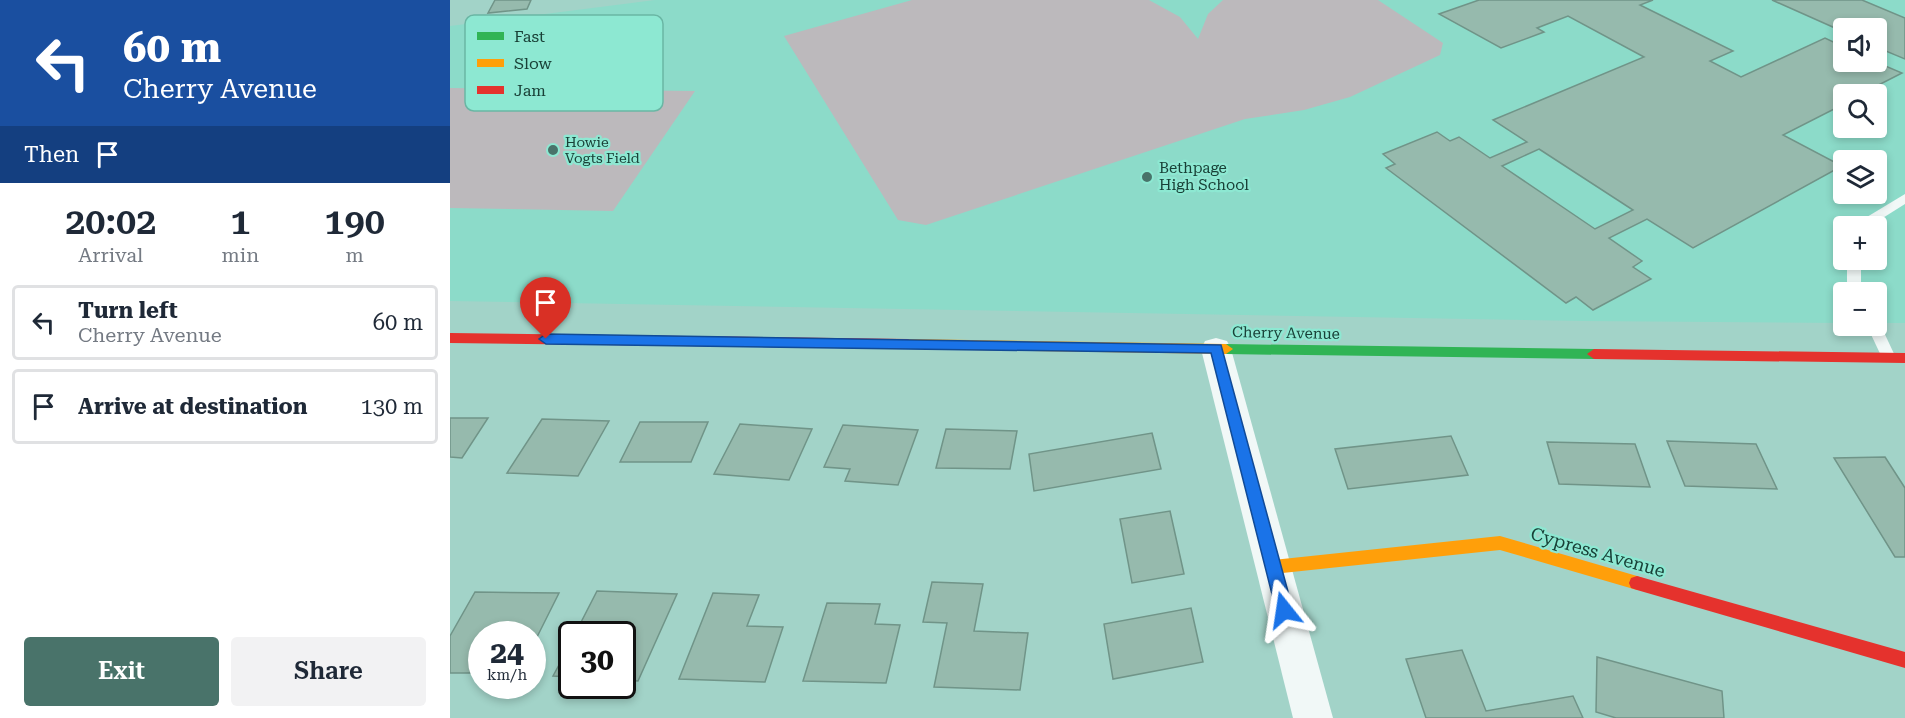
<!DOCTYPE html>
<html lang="en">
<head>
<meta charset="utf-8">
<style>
	:root { --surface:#fff; --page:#f2f2f3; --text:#1f2937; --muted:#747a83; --line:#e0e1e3; --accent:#49736a }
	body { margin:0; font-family:"Roboto Serif",serif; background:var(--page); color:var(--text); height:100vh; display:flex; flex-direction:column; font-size:22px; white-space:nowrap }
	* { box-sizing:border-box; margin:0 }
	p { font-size:20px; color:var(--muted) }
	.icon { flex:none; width:33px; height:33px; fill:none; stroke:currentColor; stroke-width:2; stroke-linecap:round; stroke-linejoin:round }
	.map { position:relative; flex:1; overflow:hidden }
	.panel { display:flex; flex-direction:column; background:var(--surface); width:450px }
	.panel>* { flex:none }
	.top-card { background:#1a4fa0; color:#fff; overflow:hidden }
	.fabs { position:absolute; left:1383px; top:18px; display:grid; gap:12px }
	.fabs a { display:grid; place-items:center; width:54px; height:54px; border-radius:6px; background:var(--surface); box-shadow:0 3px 9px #0003; font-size:30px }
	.speed { position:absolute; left:18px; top:621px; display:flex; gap:12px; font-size:30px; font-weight:700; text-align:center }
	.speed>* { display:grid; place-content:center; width:78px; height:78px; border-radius:50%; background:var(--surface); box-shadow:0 3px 9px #0003; line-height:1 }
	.speed small { font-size:15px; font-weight:400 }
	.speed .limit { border:3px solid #111; border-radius:9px; background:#fff; color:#111 }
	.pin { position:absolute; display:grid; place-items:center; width:51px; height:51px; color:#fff; margin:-62px -26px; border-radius:50% 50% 50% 0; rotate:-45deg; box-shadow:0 0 6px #0007 }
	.pin .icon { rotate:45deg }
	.me { position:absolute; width:66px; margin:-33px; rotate:345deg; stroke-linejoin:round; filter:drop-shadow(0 0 4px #0008) }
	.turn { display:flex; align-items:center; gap:21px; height:126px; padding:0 24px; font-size:27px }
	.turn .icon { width:78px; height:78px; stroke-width:2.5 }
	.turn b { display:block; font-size:42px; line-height:51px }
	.then { display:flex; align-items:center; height:57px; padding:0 24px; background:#0003; gap:12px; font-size:22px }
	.eta { display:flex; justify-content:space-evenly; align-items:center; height:102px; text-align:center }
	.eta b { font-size:36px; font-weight:600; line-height:42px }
	.button { display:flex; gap:12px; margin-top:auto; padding:12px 24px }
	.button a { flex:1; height:69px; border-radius:6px; background:var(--accent); color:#fff; font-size:24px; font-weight:600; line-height:69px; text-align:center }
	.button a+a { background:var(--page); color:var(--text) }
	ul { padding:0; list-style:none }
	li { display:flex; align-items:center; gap:18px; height:75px; margin:0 12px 9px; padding:0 12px; border:3px solid var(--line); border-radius:6px }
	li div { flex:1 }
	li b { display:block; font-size:22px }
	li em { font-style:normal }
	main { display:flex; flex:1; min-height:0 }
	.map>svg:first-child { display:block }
	.built { fill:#8cdbc9; fill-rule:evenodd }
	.green { fill:#bcb9bc }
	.building { fill:#96baad; stroke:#709488; stroke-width:1.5; fill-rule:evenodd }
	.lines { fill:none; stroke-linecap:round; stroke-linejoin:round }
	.lane { fill:#f1f8f7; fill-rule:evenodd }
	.street { fill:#f1f8f7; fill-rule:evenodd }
	.fast { fill:#30b455; fill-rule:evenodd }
	.slow { fill:#ff9f0a; fill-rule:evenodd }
	.jam { fill:#e5322d; fill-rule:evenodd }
	.route { fill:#1a73e8; stroke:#114b97; stroke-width:1.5 }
	.poi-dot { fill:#49736a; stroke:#8de8d2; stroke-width:2 }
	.labels { text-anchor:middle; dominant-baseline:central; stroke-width:4.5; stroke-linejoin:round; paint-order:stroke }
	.far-poi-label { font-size:14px; fill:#194037; stroke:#8de8d2; text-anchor:start }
	.poi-label { font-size:15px; fill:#194037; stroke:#8de8d2; text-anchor:start }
	.street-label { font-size:15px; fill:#194037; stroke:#8de8d2 }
	.near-street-label { font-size:18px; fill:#194037; stroke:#8de8d2 }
	.key { fill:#8de8d2; stroke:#6ab6a4; stroke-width:1.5 }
	.key-label { font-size:16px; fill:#194037 }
</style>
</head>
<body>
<main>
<section class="panel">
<div class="top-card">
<div class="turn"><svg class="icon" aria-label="left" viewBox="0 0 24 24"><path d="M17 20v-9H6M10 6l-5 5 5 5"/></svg><div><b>60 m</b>Cherry Avenue</div></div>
<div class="then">Then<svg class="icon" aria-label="arrive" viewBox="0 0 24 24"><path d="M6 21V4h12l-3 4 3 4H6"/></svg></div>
</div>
<div class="eta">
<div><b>20:02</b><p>Arrival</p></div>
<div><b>1</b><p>min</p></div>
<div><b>190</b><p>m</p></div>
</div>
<ul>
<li><svg class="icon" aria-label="left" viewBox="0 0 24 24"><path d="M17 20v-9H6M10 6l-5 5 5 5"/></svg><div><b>Turn left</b><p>Cherry Avenue</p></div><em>60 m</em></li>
<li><svg class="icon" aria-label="arrive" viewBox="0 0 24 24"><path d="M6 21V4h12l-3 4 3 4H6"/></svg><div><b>Arrive at destination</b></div><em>130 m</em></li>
</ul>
<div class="button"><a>Exit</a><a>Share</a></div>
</section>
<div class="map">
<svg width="1455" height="718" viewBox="0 0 1455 718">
	<rect width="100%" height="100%" fill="#a2d3c8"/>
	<path class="built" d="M205 0H1455V323H1427L1426 292H1394L1393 323 1134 321 0 301V26ZM1394 28H1426V62H1394ZM1394 94H1426V128H1394ZM1394 160H1426V194H1394ZM1394 226H1426V260H1394Z"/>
	<g class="green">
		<polygon points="462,0 699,0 730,17 748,39 758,14 773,0 928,0 993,43 990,55 900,97 854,110 795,119 476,225 448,220 334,36"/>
		<polygon points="0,88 245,91 163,211 0,208"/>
	</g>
	<g class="building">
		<polygon points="45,0 81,0 77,9 38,13"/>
		<path d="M1029 0H1203L1190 5 1283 51 1260 61 1291 77 1375 38 1394 47V62H1426L1452 73 1411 94H1394V104L1333 135 1392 166 1243 248 1197 219 1159 238 1192 261 1183 267 1201 279 1143 310 1126 297 1116 303 936 168 945 164 933 154 987 132 1000 141 1009 137 1040 158 1077 142 1043 120 1194 57 1118 16 1087 28 1094 32 1051 48 989 14ZM1089 149 1183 210 1145 229 1052 166Z"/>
		<polygon points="1322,0 1412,0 1455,18 1455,59 1436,51 1426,56 1426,28 1394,28 1394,32"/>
		<polygon points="0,418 38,418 12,458 0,457"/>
		<polygon points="92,419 159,421 128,476 57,473"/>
		<polygon points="190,422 258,422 241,462 170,462"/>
		<polygon points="290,424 362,429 339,480 264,474"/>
		<polygon points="393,425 468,430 448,485 395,481 400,469 374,467"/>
		<polygon points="496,429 567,431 560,469 486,468"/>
		<polygon points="702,433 711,469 584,491 579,454"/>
		<polygon points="1001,436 1018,475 898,489 885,449"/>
		<polygon points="1217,441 1306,444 1327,489 1235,486"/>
		<polygon points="1097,442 1185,444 1200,487 1109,484"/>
		<polygon points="1435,457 1455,488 1455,557 1445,557 1384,458"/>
		<polygon points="720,511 734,574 682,583 670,519"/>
		<polygon points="482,582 533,584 524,631 578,633 570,690 484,687 497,623 473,622"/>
		<polygon points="147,591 227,594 188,681 172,680 172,634 125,634"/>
		<polygon points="25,592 109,593 82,647 82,634 32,634 32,673 0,673 0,636"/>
		<polygon points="263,593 309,595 297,626 333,627 315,682 229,679"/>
		<polygon points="377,603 430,604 425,624 450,625 436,683 353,681"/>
		<polygon points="741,608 753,662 663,679 654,624"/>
		<polygon points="122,641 122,677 103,676"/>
		<polygon points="1012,650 1036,711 1123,696 1133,718 976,718 956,659"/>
		<polygon points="1147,657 1272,691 1274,718 1166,718 1146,712"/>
	</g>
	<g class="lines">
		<g class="lane">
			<polygon points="1455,194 1455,204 1420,226 1406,226 1407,223"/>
			<polygon points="1397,260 1411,260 1411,282 1416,292 1402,292 1397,282"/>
			<polygon points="1426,322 1431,326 1446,358 1444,362 1434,362 1417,326 1426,326"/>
		</g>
		<polygon class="street" points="766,338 777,341 781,349 883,718 843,718 751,349 755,341"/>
		<polygon class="fast" points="776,344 1144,349 1151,354 1144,359 776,354 769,349"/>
		<g class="slow">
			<polygon points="458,339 776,344 783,349 776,354 458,349 451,344"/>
			<polygon points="1050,536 1187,576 1193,578 1195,583 1193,588 1187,590 1050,550 823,574 817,572 815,567 817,562 823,560"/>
		</g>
		<g class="jam">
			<polygon points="0,333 458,339 465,344 458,349 0,343"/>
			<polygon points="1144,349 1455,353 1455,363 1144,359 1137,354"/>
			<polygon points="1187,576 1455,652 1455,668 1187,590 1181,588 1179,583 1181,578"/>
		</g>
	</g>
	<polygon class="route" points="96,334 771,345 843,610 840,616 834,618 828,616 826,610 761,353 96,344 89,339"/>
	<g class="poi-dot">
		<circle cx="103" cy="150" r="6"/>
		<circle cx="697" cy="177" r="6"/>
	</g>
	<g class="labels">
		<g class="far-poi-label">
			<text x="115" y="142">Howie<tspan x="115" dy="16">Vogts Field</tspan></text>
		</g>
		<g class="poi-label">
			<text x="709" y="168">Bethpage<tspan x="709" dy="17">High School</tspan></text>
		</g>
		<g class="street-label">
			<text transform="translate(836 333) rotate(1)">Cherry Avenue</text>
		</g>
		<g class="near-street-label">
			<text transform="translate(1148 552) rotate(16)">Cypress Avenue</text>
		</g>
	</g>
	<rect x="15" y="15" width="198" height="96" rx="9" class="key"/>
	<rect x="27" y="32" width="27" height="8" fill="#30b455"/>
	<rect x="27" y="59" width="27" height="8" fill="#ff9f0a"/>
	<rect x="27" y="86" width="27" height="8" fill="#e5322d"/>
	<g class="key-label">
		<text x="64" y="42">Fast</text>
		<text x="64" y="69">Slow</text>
		<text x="64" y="96">Jam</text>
	</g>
</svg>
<div class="fabs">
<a><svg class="icon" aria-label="sound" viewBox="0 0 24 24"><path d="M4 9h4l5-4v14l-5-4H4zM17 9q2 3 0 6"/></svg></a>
<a><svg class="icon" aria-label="search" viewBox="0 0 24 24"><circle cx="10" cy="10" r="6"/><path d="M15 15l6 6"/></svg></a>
<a><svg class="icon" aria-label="layers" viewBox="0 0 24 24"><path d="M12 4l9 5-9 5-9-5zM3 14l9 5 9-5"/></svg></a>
<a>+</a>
<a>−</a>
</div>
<div class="speed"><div>24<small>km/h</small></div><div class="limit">30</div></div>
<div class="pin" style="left:96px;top:339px;background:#d93025"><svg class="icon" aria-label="arrive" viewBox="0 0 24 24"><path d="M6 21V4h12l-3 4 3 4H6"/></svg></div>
<svg class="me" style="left:834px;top:610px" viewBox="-20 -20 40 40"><path d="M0-17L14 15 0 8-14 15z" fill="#1a73e8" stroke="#fff" stroke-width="4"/></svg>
</div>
</main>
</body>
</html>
